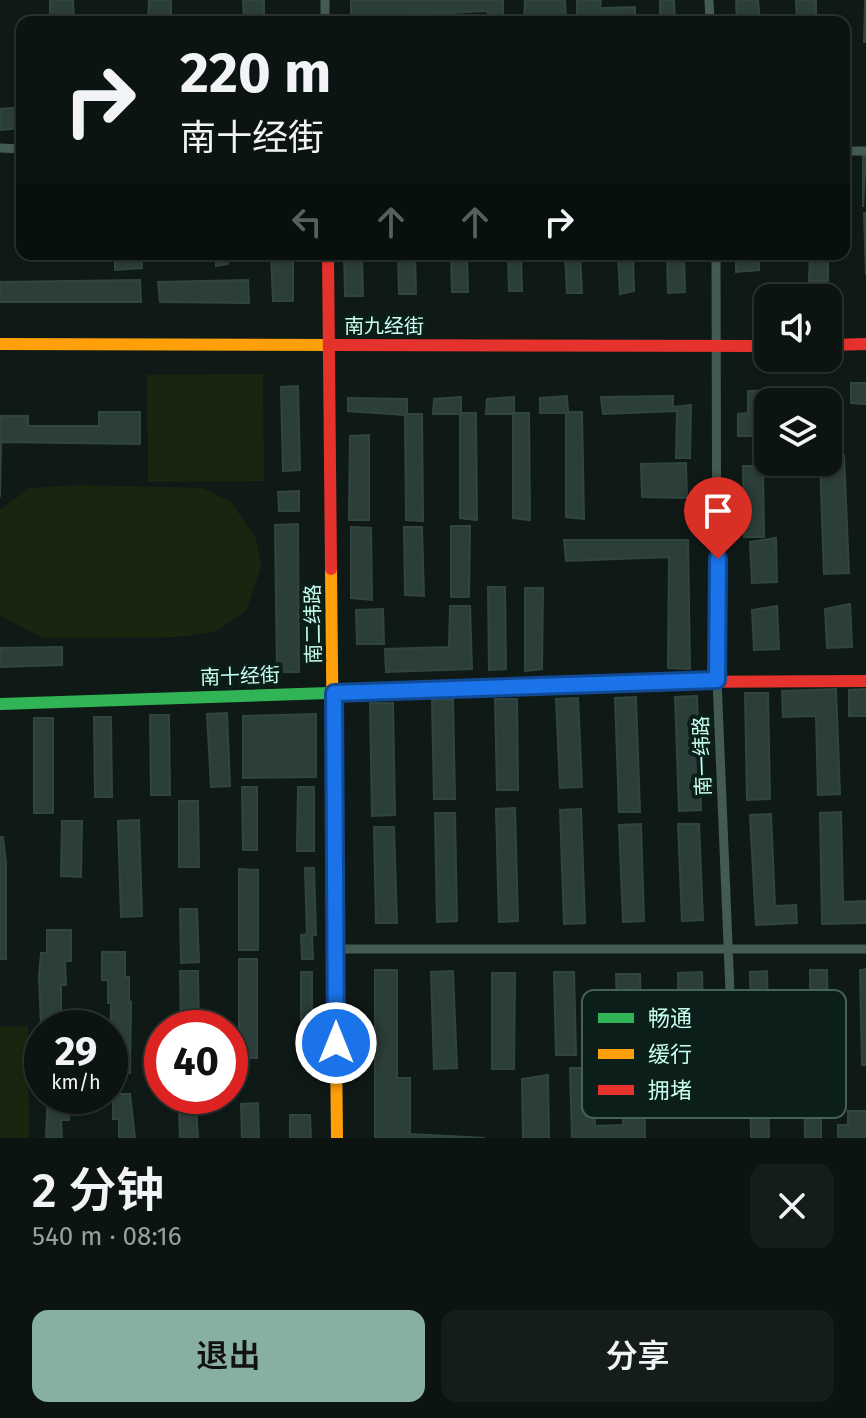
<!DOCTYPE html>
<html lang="zh">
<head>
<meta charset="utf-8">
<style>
	:root { --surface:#0b1411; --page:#141d1a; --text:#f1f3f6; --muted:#9a9e9f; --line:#2b3331; --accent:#87afa3 }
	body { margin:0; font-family:"Fira Sans","Noto Sans SC",sans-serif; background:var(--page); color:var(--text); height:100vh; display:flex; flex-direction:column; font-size:30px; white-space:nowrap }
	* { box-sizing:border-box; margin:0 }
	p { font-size:26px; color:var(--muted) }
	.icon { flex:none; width:44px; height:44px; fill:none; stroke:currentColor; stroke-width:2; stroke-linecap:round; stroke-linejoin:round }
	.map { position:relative; height:1138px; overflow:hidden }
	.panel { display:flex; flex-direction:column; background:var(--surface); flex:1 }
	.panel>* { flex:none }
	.banner { position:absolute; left:16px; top:16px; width:834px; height:244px; border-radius:16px; box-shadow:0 2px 6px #0004,0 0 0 2px var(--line); background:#0b1411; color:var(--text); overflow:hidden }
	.tools { position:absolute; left:754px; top:284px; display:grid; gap:16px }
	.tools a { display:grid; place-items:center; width:88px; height:88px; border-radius:16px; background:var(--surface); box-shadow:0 2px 6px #0004,0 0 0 2px var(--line); font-size:40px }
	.speed { position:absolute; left:24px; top:1010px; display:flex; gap:16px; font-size:40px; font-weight:700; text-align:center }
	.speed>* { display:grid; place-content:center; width:104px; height:104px; border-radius:50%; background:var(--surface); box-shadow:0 2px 6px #0004,0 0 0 2px var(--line); line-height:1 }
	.speed small { font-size:20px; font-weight:400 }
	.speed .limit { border:12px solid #d22; background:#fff; color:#111 }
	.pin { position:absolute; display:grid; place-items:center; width:68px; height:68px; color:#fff; margin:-82px -34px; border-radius:50% 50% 50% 0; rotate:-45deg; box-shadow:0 0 8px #0007 }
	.pin .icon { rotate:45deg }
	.me { position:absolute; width:88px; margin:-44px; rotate:0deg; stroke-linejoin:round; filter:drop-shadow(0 0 6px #0008) }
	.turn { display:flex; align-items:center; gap:28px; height:168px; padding:0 32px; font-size:36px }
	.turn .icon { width:104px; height:104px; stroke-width:2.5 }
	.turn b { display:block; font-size:56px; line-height:68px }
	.lanes { display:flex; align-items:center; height:76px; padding:0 32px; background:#0003; justify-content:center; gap:40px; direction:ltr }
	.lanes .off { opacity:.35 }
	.round { display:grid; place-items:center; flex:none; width:84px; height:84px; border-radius:16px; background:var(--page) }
	.overview { display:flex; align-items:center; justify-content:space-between; height:136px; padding:0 32px }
	h1 { font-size:48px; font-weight:600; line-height:60px }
	.action { display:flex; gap:16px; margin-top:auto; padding:16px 32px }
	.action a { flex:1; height:92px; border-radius:16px; background:var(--accent); color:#111; font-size:32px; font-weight:600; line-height:92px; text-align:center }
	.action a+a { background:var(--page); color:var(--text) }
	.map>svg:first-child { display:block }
	.green { fill:#19260f }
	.building { fill:#2c3e39; stroke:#314540; stroke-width:2 }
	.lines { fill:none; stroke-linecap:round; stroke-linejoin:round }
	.street { stroke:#435b52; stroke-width:9 }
	.fast { stroke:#30b455; stroke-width:12 }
	.slow { stroke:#ff9f0a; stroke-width:12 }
	.jam { stroke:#e5322d; stroke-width:12 }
	.route-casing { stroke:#114b97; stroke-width:20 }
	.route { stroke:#1a73e8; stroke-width:14 }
	.labels { text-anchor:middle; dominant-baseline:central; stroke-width:8; stroke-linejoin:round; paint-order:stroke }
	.street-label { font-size:20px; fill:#c8ffef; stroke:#0b1e1a }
	.key { fill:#0b1e1a; stroke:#44625a; stroke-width:2 }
	.key-label { font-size:22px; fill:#c8ffef }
</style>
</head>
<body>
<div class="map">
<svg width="866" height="1138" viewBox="0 0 866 1138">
	<rect width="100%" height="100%" fill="#0f1a17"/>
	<g class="green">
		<polygon points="263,374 264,481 148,482 147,375"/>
		<polygon points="80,485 203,488 231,502 256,538 261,566 246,611 215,632 177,637 42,638 0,615 0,510 30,488"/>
		<polygon points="28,1026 29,1138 0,1138 0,1027"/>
	</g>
	<g class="building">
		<polygon points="50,0 73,0 74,22 50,22"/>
		<polygon points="149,0 171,0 171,22 148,22"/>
		<polygon points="243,0 264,0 264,22 244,22"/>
		<polygon points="351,0 503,0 503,22 488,22 488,11 367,17 368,22 351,22"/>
		<polygon points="525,0 565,0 566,22 524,22"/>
		<polygon points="577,0 601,0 600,8 635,7 635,22 577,22"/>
		<polygon points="660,0 674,0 675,22 660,22"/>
		<polygon points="736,0 758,0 760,22 737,22"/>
		<polygon points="796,0 816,0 816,22 797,22"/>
		<polygon points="865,0 866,0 866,42 864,42"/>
		<polygon points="22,107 22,128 0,130 0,109"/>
		<polygon points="863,155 866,155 863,207"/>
		<polygon points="864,213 866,213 866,275"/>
		<polygon points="115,254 142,254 142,268 115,270"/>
		<polygon points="216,254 228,254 228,264 216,266"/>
		<polygon points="271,254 293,254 293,301 273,301"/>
		<polygon points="344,254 362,254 363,296 345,296"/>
		<polygon points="398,254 415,254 416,294 399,294"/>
		<polygon points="451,254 467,254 468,292 452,292"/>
		<polygon points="508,254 521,254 522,291 509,291"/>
		<polygon points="565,254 580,254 582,293 567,293"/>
		<polygon points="618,254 633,254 634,291 620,294"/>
		<polygon points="667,254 684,254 685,292 668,293"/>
		<polygon points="736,254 759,254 759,270 736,272"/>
		<polygon points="810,254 828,254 828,281 809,281"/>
		<polygon points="140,280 141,302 0,302 0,282"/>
		<polygon points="248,280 249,303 160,302 158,282"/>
		<polygon points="851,383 866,383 866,404 851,403"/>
		<polygon points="298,386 300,470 283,471 281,387"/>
		<polygon points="824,390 824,402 768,402 768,410 753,411 754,436 738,436 738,414 748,413 748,391"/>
		<polygon points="567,396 568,412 582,412 584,519 566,517 566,413 540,413 540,398"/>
		<polygon points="673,396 673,407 691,405 690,458 676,458 677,411 603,414 601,397"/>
		<polygon points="461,397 461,413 476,413 477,520 460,518 460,414 433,414 434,399"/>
		<polygon points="514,397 514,413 529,413 530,520 513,518 513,414 486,414 487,399"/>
		<polygon points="348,398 407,399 407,414 422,414 423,521 406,520 405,415 348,411"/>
		<polygon points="99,412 140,412 140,444 1,442 0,497 0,416 28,416 28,426 99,426"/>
		<polygon points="369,435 369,520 349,520 350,436"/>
		<polygon points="828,455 844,455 849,573 824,574 820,462 828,462"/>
		<polygon points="686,463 687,498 642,497 641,464"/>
		<polygon points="743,466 763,466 764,537 744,537"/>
		<polygon points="299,491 299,511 279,511 278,492"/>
		<polygon points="298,524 299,672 277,672 275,525"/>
		<polygon points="451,526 470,526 469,597 451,597"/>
		<polygon points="351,527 371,528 372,600 351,598"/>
		<polygon points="404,527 422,527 424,596 405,595"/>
		<polygon points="776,538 777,582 752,583 750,542"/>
		<polygon points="564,540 688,540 690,669 668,668 669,557 566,561"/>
		<polygon points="488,587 505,587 506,669 489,670"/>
		<polygon points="525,588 543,588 542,669 525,671"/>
		<polygon points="850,604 852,647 827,648 825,609"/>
		<polygon points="450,606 470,606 472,669 386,672 385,649 449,647"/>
		<polygon points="777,606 779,649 754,650 752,610"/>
		<polygon points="383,609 384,644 357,644 356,610"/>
		<polygon points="62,647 62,665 0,667 0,648"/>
		<polygon points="836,689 840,794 818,795 816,716 783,717 782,691"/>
		<polygon points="866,689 866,716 849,716 849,690"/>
		<polygon points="745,693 768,693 770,799 747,800"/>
		<polygon points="697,696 701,810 679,811 675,697"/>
		<polygon points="636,697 640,812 619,812 615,698"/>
		<polygon points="578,698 582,787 560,788 556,699"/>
		<polygon points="495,699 517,699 518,790 497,790"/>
		<polygon points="432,700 453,700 455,799 434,799"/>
		<polygon points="370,703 393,703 395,815 372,816"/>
		<polygon points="227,713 230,786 211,787 207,714"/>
		<polygon points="316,714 316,777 243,778 243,716"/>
		<polygon points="150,715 169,715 170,795 151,795"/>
		<polygon points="94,717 111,717 112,797 95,797"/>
		<rect x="34" y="718" width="19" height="95"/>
		<polygon points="242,787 257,787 257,850 243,850"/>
		<polygon points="298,787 314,787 314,851 297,851"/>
		<polygon points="179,801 198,801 199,867 179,867"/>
		<polygon points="515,808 518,921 499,922 496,809"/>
		<polygon points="581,809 585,923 564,924 560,810"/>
		<polygon points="841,812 843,902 866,901 866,923 822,924 820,813"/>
		<polygon points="435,813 455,813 457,921 437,922"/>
		<polygon points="771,814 775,906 796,905 797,923 756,925 750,815"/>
		<polygon points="139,820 142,916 121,917 118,821"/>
		<polygon points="62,821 82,821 81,877 61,876"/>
		<polygon points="641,824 644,921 623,922 619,825"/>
		<polygon points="678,824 699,824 703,920 682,921"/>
		<polygon points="374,827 394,827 397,923 376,923"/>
		<polygon points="0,837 3,837 6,863 6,959 0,959"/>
		<polygon points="305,868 314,868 316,935 312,935 313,959 302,959 301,935 307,934"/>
		<polygon points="239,869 258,870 258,950 239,950"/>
		<polygon points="180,909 197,909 199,962 181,963"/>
		<polygon points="47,930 71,930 71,961 65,961 66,985 61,985 61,1028 42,1028 42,1049 39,977 41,953 47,953"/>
		<polygon points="102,952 125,952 125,977 129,977 129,1003 131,1002 130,1073 110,1073 111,1003 108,1003 108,980 102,980"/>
		<rect x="239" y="959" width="18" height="99"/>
		<polygon points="866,969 866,1065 862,1065 860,970"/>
		<polygon points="375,970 397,970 397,1078 410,1078 410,1134 485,1138 375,1138"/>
		<polygon points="810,970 827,970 829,1065 811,1066"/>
		<polygon points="180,971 198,971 199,1028 181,1028"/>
		<polygon points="453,971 457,1068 434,1069 431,972"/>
		<polygon points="767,971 769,1067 752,1067 750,972"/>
		<rect x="301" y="972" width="11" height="73"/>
		<polygon points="554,972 574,972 576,1055 556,1055"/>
		<polygon points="702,972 704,1052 679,1053 678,973"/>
		<polygon points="492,973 515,973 514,1069 492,1069"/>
		<polygon points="616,974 640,974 642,1054 619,1055"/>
		<polygon points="570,1068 593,1068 595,1126 623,1125 624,1071 644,1070 645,1138 572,1138"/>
		<polygon points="548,1075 549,1138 523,1138 522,1079"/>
		<polygon points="768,1078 769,1138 751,1138 750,1079"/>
		<polygon points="804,1078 821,1078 821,1138 805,1138"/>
		<polygon points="113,1094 130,1094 135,1138 119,1138 119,1119 113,1119"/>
		<polygon points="48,1096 68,1096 69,1120 61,1120 62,1138 46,1138"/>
		<polygon points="258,1103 259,1138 242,1138 241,1104"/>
		<polygon points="196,1106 198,1138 180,1138 179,1107"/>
		<polygon points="848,1111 866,1111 866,1138 838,1138 838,1125 848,1125"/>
		<polygon points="290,1115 310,1115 311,1138 290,1138"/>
	</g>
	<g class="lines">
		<g class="street">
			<polyline points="325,0 325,22"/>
			<polyline points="709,0 710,22"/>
			<polyline points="0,148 22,149"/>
			<polyline points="844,151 866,151"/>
			<polyline points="716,254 717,680 733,1064"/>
			<polyline points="336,949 866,949"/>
		</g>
		<polyline class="fast" points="0,704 659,682"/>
		<g class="slow">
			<polyline points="0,344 332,345"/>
			<polyline points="331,569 337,1138"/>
		</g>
		<g class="jam">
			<polyline points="328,254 331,569"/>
			<polyline points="332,345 768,346"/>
			<polyline points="828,345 866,344"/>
			<polyline points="659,682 866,681"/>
		</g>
	</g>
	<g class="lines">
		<defs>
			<polyline id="route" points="336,1043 334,693 717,680 718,559"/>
		</defs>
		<use href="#route" class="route-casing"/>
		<use href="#route" class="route"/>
	</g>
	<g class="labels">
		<g class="street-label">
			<text x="384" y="326">南九经街</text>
			<text transform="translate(313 624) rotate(-91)">南二纬路</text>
			<text transform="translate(240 676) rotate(-2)">南十经街</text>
			<text transform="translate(702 756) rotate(-92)">南一纬路</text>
		</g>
	</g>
	<rect x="582" y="990" width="264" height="128" rx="12" class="key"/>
	<rect x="598" y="1013" width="36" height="10" fill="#30b455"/>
	<rect x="598" y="1049" width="36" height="10" fill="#ff9f0a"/>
	<rect x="598" y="1085" width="36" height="10" fill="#e5322d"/>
	<g class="key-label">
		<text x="648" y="1026">畅通</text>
		<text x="648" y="1062">缓行</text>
		<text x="648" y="1098">拥堵</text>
	</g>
</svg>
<div class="tools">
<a><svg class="icon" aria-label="sound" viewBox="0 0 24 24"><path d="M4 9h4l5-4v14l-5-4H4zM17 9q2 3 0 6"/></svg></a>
<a><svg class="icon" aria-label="layers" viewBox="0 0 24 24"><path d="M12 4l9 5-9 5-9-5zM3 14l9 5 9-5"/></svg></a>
</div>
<div class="speed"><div>29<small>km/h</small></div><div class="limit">40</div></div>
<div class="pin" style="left:718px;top:559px;background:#d93025"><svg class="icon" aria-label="arrive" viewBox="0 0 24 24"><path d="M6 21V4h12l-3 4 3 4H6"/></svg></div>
<svg class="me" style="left:336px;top:1043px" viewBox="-20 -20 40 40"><circle r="17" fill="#1a73e8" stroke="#fff" stroke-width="3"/><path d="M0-11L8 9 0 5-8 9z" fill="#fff"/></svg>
<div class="banner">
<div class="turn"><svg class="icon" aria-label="right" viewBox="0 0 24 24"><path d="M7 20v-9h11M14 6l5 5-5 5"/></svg><div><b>220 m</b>南十经街</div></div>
<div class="lanes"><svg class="icon off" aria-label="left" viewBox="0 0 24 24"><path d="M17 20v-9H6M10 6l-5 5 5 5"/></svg><svg class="icon off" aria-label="ahead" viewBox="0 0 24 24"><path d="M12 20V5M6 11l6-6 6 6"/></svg><svg class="icon off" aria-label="ahead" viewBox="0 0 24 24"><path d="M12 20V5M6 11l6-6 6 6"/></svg><svg class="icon" aria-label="right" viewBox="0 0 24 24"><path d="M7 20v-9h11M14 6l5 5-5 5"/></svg></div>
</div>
</div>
<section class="panel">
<div class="overview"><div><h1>2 分钟</h1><p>540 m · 08:16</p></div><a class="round"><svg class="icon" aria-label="close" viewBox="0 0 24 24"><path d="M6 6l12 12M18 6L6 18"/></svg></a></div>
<div class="action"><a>退出</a><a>分享</a></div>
</section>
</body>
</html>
